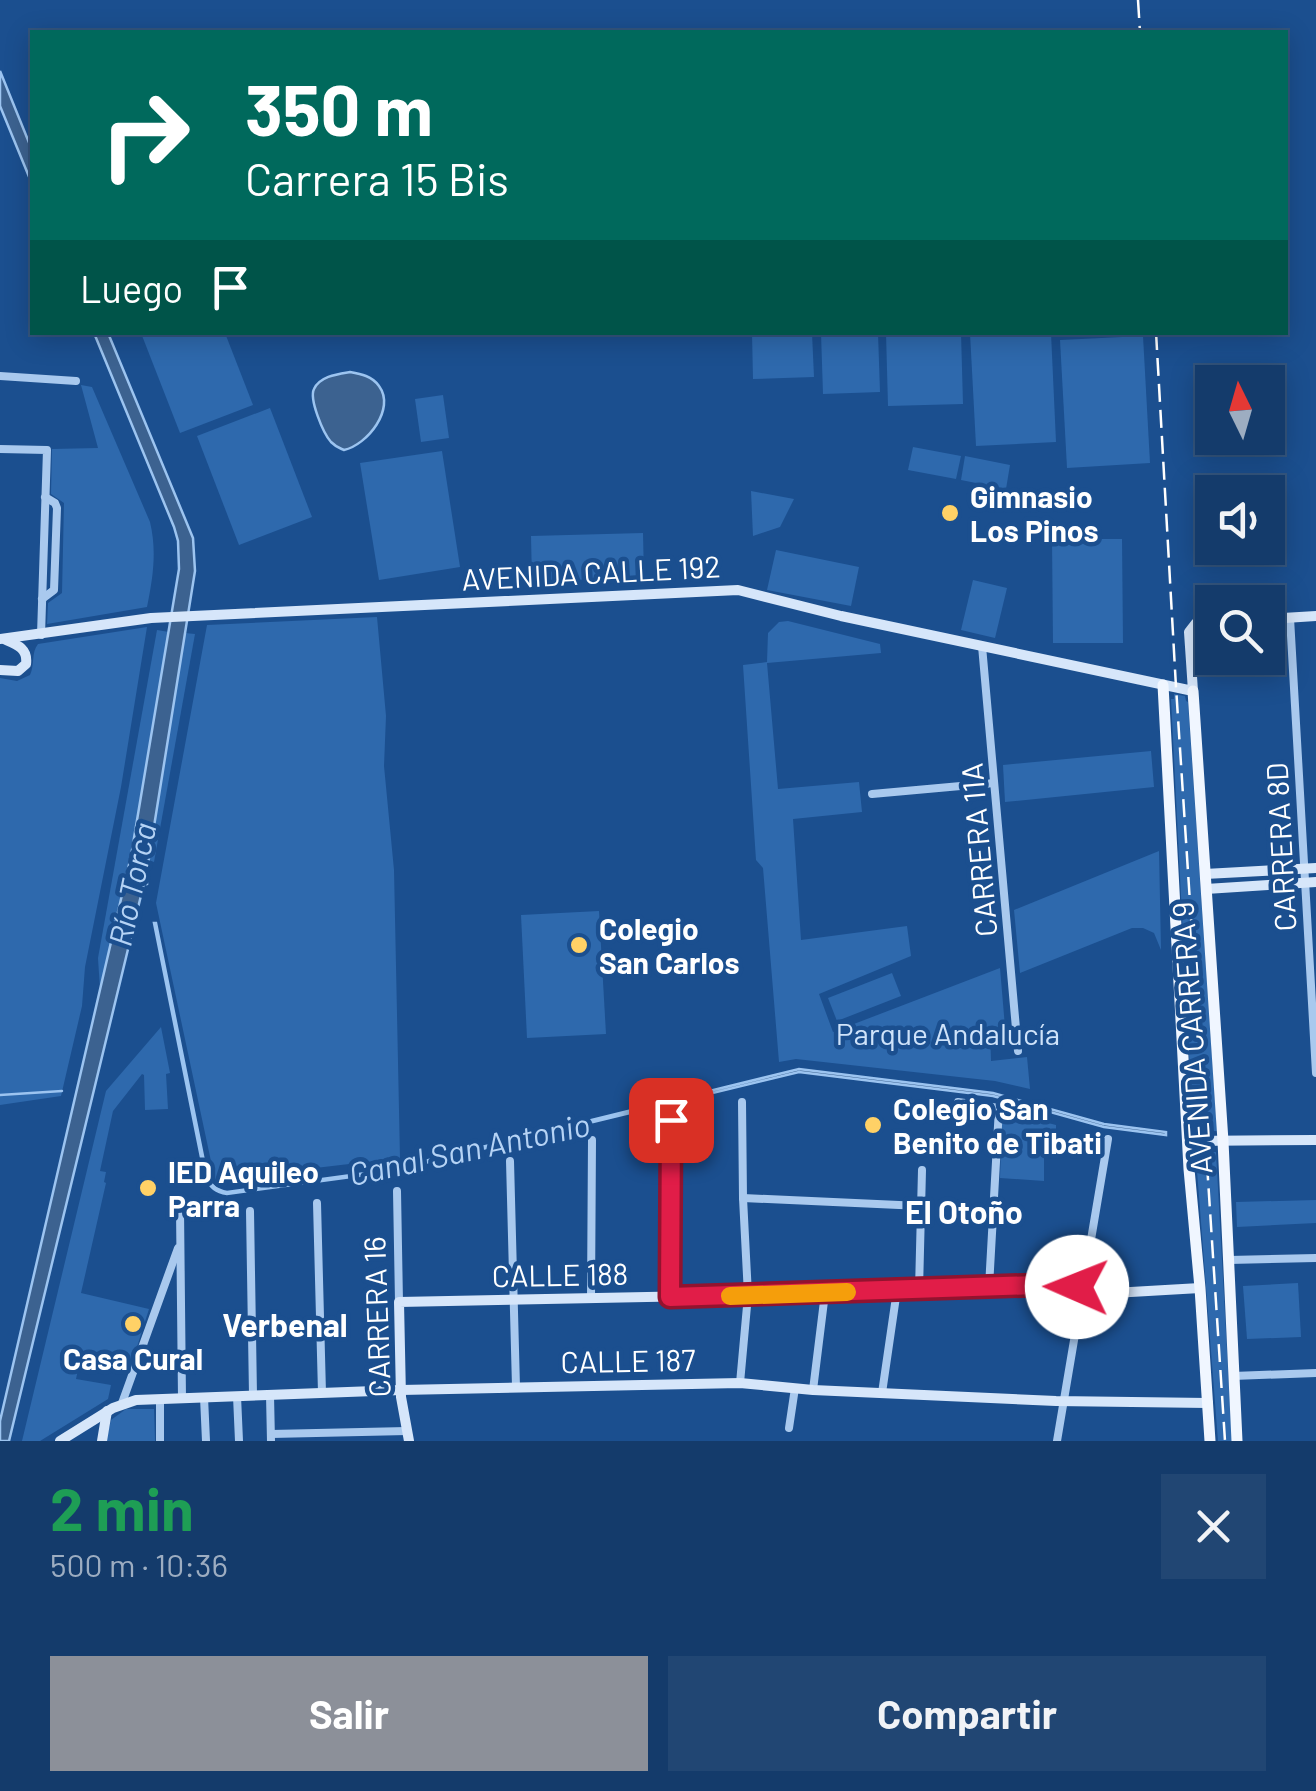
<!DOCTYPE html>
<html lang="es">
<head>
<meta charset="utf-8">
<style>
	:root { --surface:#143b6b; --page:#214673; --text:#f1f3f6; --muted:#9dadc1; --line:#33557e; --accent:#8c9099 }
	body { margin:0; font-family:Barlow,sans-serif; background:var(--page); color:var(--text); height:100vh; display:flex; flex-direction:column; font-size:38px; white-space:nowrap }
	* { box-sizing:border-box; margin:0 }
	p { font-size:32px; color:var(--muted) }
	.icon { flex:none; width:55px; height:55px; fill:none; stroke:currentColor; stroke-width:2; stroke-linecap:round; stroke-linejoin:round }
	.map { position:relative; height:1441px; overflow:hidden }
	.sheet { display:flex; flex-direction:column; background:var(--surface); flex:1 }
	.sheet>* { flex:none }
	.guide { position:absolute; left:30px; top:30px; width:1258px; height:305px; border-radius:0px; box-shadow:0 5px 25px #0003,0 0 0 2px var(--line); background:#00695c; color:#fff; overflow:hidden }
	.needle { width:65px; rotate:355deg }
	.tools { position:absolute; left:1195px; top:365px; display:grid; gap:20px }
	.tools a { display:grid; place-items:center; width:90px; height:90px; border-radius:0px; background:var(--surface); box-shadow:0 5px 25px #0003,0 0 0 2px var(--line); font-size:50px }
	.pin { position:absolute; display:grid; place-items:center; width:85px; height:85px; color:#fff; margin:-42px; border-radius:20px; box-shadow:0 5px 15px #0006 }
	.me { position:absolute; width:110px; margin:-55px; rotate:271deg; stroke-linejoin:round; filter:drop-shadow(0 0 8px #0008) }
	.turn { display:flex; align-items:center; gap:35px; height:210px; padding:0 50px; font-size:45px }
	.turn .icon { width:130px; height:130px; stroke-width:2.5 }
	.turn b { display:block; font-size:70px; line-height:85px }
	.then { display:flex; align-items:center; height:95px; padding:0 50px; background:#0003; gap:20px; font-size:38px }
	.round { display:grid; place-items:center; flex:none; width:105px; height:105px; border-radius:0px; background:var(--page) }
	.head { display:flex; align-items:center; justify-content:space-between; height:170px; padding:0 50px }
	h1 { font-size:60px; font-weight:700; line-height:75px; color:#1e9e55 }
	.cta { display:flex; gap:20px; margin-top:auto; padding:20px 50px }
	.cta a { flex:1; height:115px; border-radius:0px; background:var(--accent); color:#fff; font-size:40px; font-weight:700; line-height:115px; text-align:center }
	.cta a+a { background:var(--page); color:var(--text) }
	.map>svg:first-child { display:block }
	.green { fill:#2e69ad }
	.water { fill:#3c6290; stroke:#9cc4f0; stroke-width:2.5 }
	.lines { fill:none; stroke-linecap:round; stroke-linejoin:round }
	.stream { stroke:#9cc4f0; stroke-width:2.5 }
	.street { stroke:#a9c9ee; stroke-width:8 }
	.secondary { stroke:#d6e6fa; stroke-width:10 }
	.primary { stroke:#f0f6ff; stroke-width:11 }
	.rail { stroke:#fff; stroke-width:2.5; stroke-dasharray:18 8; stroke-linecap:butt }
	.route-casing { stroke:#92132f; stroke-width:25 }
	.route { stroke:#e11d48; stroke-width:18 }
	.slow { stroke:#f59e0b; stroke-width:18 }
	.poi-dot { fill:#ffd166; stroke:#1b4f8f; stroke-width:4 }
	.labels { text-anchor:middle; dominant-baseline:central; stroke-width:9; stroke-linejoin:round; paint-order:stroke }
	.poi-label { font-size:30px; font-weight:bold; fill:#fff; stroke:#1b4f8f; text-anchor:start }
	.street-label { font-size:30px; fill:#fff; stroke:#1b4f8f }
	.park-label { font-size:30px; fill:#cfe3fa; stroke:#1b4f8f }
	.water-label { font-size:32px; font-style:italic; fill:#b5d3f5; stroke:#1b4f8f }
	.neighbourhood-label { font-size:32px; font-weight:bold; fill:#fff; stroke:#1b4f8f }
</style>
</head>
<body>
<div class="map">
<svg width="1316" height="1441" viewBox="0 0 1316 1441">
	<rect width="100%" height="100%" fill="#1b4f8f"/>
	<g class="green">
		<polygon points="141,333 225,333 253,405 180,433"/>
		<polygon points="752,333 812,333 814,377 753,379"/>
		<polygon points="821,333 878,333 880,392 823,394"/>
		<polygon points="886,333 961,333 963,404 888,406"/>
		<polygon points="970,333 1051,333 1056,442 976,446"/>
		<polygon points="1143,336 1150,463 1067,468 1060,340"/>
		<path d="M81 385 92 387 150 522C157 551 153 578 147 607L47 624 48 603 62 593 64 503 51 494 52 449 98 448Z"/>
		<polygon points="443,395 449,438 421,442 415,399"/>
		<polygon points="270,408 312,517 239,545 197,436"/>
		<polygon points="913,447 961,456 956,479 908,470"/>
		<polygon points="442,451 460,567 379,580 360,463"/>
		<polygon points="965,456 1010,465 1006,489 961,480"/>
		<polygon points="751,491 794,499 780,527 753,536"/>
		<polygon points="643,533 644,578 532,581 531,536"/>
		<polygon points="1052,539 1122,539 1123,643 1053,643"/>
		<polygon points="776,550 859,567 851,606 767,590"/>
		<polygon points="973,580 1007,588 995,638 961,630"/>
		<polygon points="377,617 386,716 384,766 394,870 400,1158 215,1180 156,903 207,625"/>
		<polygon points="788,621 880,644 881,653 767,663 778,789 859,782 862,812 793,819 801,940 907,926 911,956 819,994 833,1032 1000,968 1005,1027 990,1029 991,1061 1027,1057 1030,1089 995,1081 796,1059 779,1062 763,868 756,860 743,665 767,662 768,633 779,622"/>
		<path d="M147 627 121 787 85 967 82 1006 61 1096 0 1105V678L17 681 30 675C35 664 31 653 38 644Z"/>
		<polygon points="157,630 169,632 131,856 100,989 98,958"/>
		<polygon points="185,633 195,634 154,862 149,860"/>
		<polygon points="1174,694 1185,696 1186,701 1188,702 1217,1131 1193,1132 1171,699 1174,699"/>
		<polygon points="1151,751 1154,787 1005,802 1003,765"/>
		<polygon points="1159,851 1161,950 1154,933 1143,928 1132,928 1020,973 1014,910"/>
		<polygon points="599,911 606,1034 527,1038 521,915"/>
		<polygon points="892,973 901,996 837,1021 828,998"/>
		<polygon points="161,1027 170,1073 166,1074 168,1109 145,1110 144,1075 142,1074 113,1111 100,1171 106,1172 104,1182 106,1183 81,1293 149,1309 130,1369 80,1360 76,1379 111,1385 108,1399 40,1441 22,1441 106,1091"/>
		<polygon points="1009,1113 1056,1125 1056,1157 1044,1157 1044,1181 1000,1178 1002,1122 1003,1116"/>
		<polygon points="1216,1152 1232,1441 1218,1441 1196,1158 1201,1158 1201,1153"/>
		<polygon points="1316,1200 1316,1223 1237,1227 1236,1202"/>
		<polygon points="1298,1283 1301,1337 1247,1339 1243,1286"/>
		<polygon points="126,1409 154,1409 155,1441 106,1441 111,1420"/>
	</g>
	<g class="water">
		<polygon points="0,71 32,150 32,184 0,106"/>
		<polygon points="94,333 108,333 193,538 195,571 147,870 147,885 145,879 9,1441 0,1441 0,1421 131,856 179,569 178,541 174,527"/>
		<path d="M350 372C361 374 372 376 379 386 396 409 367 445 344 450 337 447 336 447 331 442 323 433 309 399 314 389 320 376 338 374 350 372Z"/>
		<path d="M154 923H156L207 1176C211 1186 217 1190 227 1192L388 1170 799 1069 993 1093 1104 1124 1166 1132V1135L1104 1127 993 1096 799 1072 388 1172 227 1194C216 1192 210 1188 205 1177Z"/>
	</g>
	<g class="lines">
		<polyline class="stream" points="0,1095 62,1091"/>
		<g class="street">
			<polyline points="0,376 76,381"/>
			<polyline points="0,449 47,450 41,635"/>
			<polyline points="42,599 54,590 57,508 55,503 45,497"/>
			<polyline points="1290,618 1316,1073"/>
			<polyline points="982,646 1018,1051"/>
			<polyline points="872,794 994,783"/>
			<polyline points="958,1102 999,1108 989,1287"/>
			<polyline points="510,1161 516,1387"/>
			<polyline points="397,1191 399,1302"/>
			<polyline points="743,1198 921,1206"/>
			<polyline points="317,1203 322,1393"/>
			<polyline points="180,1209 182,1398"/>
			<polyline points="250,1211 253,1395"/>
			<polyline points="1229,1260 1316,1258"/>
			<polyline points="919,1290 922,1170"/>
			<polyline points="670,1297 671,1120"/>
			<polyline points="591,1298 592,1140"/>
			<polyline points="1233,1376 1316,1373"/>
			<polyline points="740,1383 748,1295 743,1198 742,1102"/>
			<polyline points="813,1390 825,1293"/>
			<polyline points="882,1393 897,1290"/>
			<polyline points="270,1395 271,1441"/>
			<polyline points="237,1396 239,1441"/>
			<polyline points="204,1397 206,1441"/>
			<polyline points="160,1399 160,1441"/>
			<polyline points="122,1403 178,1248"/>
			<polyline points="789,1428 795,1388"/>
			<polyline points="271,1434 407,1431"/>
			<polyline points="1057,1441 1108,1139"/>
		</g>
		<g class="secondary">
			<polyline points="1268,619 1316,616"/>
			<polyline points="0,639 151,618 738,590 841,616 1193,691 1189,632 1196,623 1212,622"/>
			<path d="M0 670 18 671 26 664C28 649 18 645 6 640"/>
			<polyline points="1205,874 1316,868"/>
			<polyline points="1206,889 1316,882"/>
			<polyline points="1188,1141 1316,1140"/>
			<polyline points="60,1441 113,1408 136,1400 401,1390 740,1383 813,1390 1056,1401 1208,1403"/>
			<polyline points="102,1441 107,1411"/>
			<polyline points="409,1441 401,1397 399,1302 748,1295 1066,1284 1096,1294 1200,1288"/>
		</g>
		<g class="primary">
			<polyline points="1163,685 1189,1169 1200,1288 1210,1441"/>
			<polyline points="1193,691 1223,1141 1237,1441"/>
		</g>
		<g class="rail">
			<polyline points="1138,0 1140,32"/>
			<polyline points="1156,332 1176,687 1225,1441"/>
		</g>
	</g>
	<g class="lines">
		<defs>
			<polyline id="route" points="671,1120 670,1297 1066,1284 1077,1287"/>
		</defs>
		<use href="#route" class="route-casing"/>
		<use href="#route" class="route"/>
		<polyline class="slow" points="730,1296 847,1292"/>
	</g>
	<g class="poi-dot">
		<circle cx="950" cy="513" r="10"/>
		<circle cx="579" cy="945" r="10"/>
		<circle cx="873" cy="1125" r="10"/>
		<circle cx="148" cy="1188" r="10"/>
		<circle cx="133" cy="1324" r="10"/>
	</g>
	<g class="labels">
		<g class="poi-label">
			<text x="970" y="496">Gimnasio<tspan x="970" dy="34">Los Pinos</tspan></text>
			<text x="599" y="928">Colegio<tspan x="599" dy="34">San Carlos</tspan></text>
			<text x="893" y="1108">Colegio San<tspan x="893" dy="34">Benito de Tibati</tspan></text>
			<text x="168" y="1171">IED Aquileo<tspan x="168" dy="34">Parra</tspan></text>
			<text x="133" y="1358" text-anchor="middle">Casa Cural</text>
		</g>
		<g class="street-label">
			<text transform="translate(591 572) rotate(-3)">AVENIDA CALLE 192</text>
			<text transform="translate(1280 847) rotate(-93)">CARRERA 8D</text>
			<text transform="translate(978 850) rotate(-95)">CARRERA 11A</text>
			<text transform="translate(1191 1038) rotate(-94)">AVENIDA CARRERA 9</text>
			<text transform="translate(560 1274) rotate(-1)">CALLE 188</text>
			<text transform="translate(376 1317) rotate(-92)">CARRERA 16</text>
			<text transform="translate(628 1360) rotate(-1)">CALLE 187</text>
		</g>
		<g class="park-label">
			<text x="948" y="1033">Parque Andalucía</text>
		</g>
		<g class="water-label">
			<text transform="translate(131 884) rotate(-78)">Río Torca</text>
			<text transform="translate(469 1148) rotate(-12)">Canal San Antonio</text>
		</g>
		<g class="neighbourhood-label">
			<text x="964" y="1211">El Otoño</text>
			<text x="285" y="1324">Verbenal</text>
		</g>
	</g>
</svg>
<div class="tools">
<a><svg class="needle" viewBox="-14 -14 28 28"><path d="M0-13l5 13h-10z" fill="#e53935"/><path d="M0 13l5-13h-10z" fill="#9dadc1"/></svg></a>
<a><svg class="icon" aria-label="sound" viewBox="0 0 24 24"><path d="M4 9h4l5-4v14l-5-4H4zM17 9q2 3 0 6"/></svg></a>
<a><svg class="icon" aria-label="search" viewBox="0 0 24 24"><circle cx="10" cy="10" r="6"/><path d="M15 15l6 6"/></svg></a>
</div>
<div class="pin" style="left:671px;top:1120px;background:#d93025"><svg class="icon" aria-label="arrive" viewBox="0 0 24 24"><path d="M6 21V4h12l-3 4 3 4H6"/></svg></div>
<svg class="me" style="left:1077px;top:1287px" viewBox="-20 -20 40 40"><circle r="19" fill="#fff"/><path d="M0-13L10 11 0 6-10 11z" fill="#e11d48"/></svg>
<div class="guide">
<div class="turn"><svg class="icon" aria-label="right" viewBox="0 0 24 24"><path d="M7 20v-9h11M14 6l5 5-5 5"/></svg><div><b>350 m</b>Carrera 15 Bis</div></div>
<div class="then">Luego<svg class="icon" aria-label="arrive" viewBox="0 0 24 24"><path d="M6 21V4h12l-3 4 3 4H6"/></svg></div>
</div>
</div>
<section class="sheet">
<div class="head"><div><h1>2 min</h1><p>500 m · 10:36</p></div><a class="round"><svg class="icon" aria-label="close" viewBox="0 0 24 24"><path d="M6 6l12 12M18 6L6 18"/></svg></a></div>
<div class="cta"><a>Salir</a><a>Compartir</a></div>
</section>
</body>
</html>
